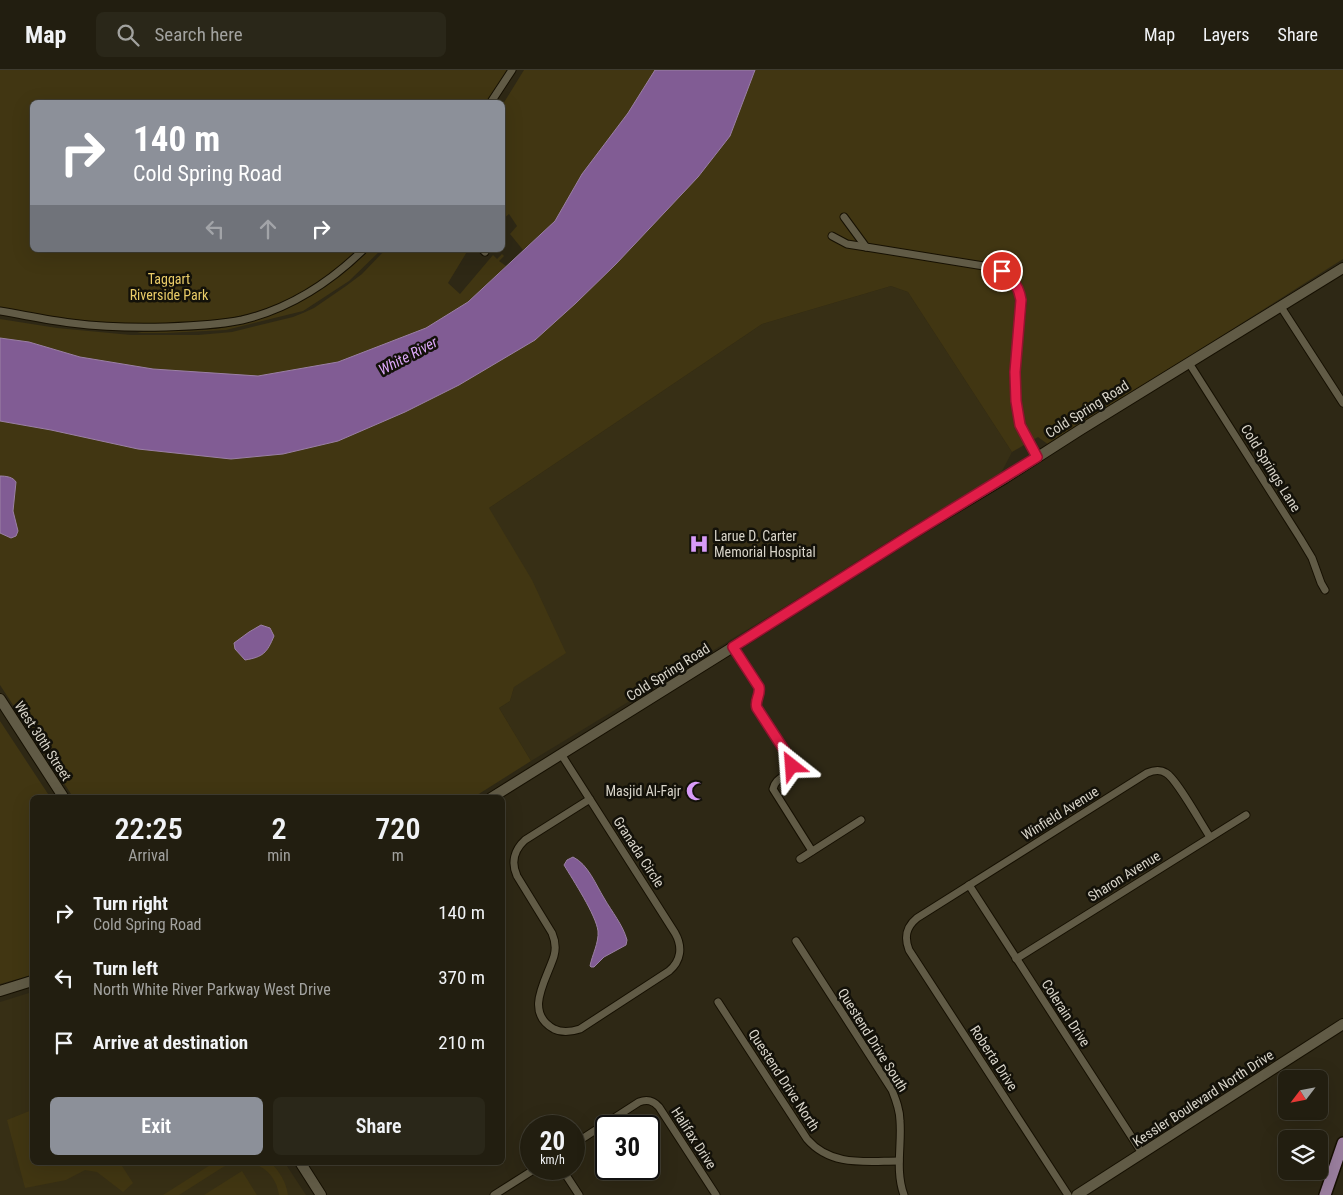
<!DOCTYPE html>
<html lang="en">
<head>
<meta charset="utf-8">
<style>
	:root { --surface:#221e10; --page:#2a2719; --text:#f1f3f6; --muted:#a2a29f; --line:#3f3c30; --accent:#8c9099 }
	body { margin:0; font-family:"Roboto Condensed",sans-serif; background:var(--page); color:var(--text); height:100vh; display:flex; flex-direction:column; font-size:19px; white-space:nowrap }
	* { box-sizing:border-box; margin:0 }
	p { font-size:16px; color:var(--muted) }
	.icon { flex:none; width:28px; height:28px; fill:none; stroke:currentColor; stroke-width:2; stroke-linecap:round; stroke-linejoin:round }
	.map { position:relative; flex:1; overflow:hidden }
	.panel { position:absolute; left:30px; top:725px; width:475px; height:370px; display:flex; flex-direction:column; background:var(--surface); border-radius:8px; box-shadow:0 5px 20px #0002,0 0 0 1px var(--line) }
	.panel>* { flex:none }
	.banner { position:absolute; left:30px; top:30px; width:475px; height:152px; border-radius:8px; box-shadow:0 5px 20px #0002,0 0 0 1px var(--line); background:#8c9099; color:#fff; overflow:hidden }
	.needle { width:32px; rotate:238deg }
	.fabs { position:absolute; left:1278px; top:1000px; display:grid; gap:10px }
	.fabs a { display:grid; place-items:center; width:50px; height:50px; border-radius:8px; background:var(--surface); box-shadow:0 5px 20px #0002,0 0 0 1px var(--line); font-size:25px }
	.speed { position:absolute; left:520px; top:1045px; display:flex; gap:10px; font-size:25px; font-weight:700; text-align:center }
	.speed>* { display:grid; place-content:center; width:65px; height:65px; border-radius:50%; background:var(--surface); box-shadow:0 5px 20px #0002,0 0 0 1px var(--line); line-height:1 }
	.speed small { font-size:12px; font-weight:400 }
	.speed .limit { border:2px solid #111; border-radius:8px; background:#fff; color:#111 }
	.pin { position:absolute; display:grid; place-items:center; width:42px; height:42px; color:#fff; margin:-21px; border:2px solid #fff; border-radius:50%; box-shadow:0 1px 5px #0007 }
	.me { position:absolute; width:55px; margin:-28px; rotate:332deg; stroke-linejoin:round; filter:drop-shadow(0 0 4px #0008) }
	.turn { display:flex; align-items:center; gap:18px; height:105px; padding:0 20px; font-size:22px }
	.turn .icon { width:65px; height:65px; stroke-width:2.5 }
	.turn b { display:block; font-size:35px; line-height:42px }
	.lanes { display:flex; align-items:center; height:48px; padding:0 20px; background:#0003; justify-content:center; gap:25px; direction:ltr }
	.lanes .off { opacity:.35 }
	.eta { display:flex; justify-content:space-evenly; align-items:center; height:85px; text-align:center }
	.eta b { font-size:30px; font-weight:600; line-height:35px }
	.action { display:flex; gap:10px; margin-top:auto; padding:10px 20px }
	.action a { flex:1; height:58px; border-radius:8px; background:var(--accent); color:#fff; font-size:20px; font-weight:600; line-height:58px; text-align:center }
	.action a+a { background:var(--page); color:var(--text) }
	ul { padding:0; list-style:none }
	li { display:flex; align-items:center; gap:15px; height:65px; padding:0 20px }
	li div { flex:1 }
	li b { display:block; font-size:19px }
	li em { font-style:normal }
	header { display:flex; align-items:center; gap:30px; box-sizing:border-box; height:70px; padding:0 25px; background:var(--surface); border-bottom:1px solid var(--line) }
	header strong { font-size:24px }
	nav { display:flex; gap:28px; margin-inline-start:auto; font-size:18px }
	.search { width:350px; height:45px; background:var(--page); display:flex; align-items:center; gap:12px; box-sizing:border-box; padding:0 18px; border-radius:8px; color:var(--muted); font-size:19px }
	.map>svg:first-child { display:block }
	.built { fill:#372f15 }
	.green { fill:#413612 }
	.water { fill:#815c94; stroke:#9b80a4 }
	.lines { fill:none; stroke-linecap:round; stroke-linejoin:round }
	.street-casing { stroke:#161002; stroke-width:9 }
	.secondary-casing { stroke:#161002; stroke-width:12 }
	.primary-casing { stroke:#161002; stroke-width:14 }
	.street { stroke:#615b46; stroke-width:7 }
	.secondary { stroke:#615b46; stroke-width:10 }
	.primary { stroke:#9b7f9f; stroke-width:11 }
	.route-casing { stroke:#92132f; stroke-width:12 }
	.route { stroke:#e11d48; stroke-width:9 }
	.labels { text-anchor:middle; dominant-baseline:central; stroke-width:5; stroke-linejoin:round; paint-order:stroke }
	.park-label { font-size:14px; fill:#eacc68; stroke:#131109 }
	.street-label { font-size:14px; fill:#d8d4c9; stroke:#131109 }
	.poi-label { font-size:14px; fill:#d8d4c9; stroke:#131109; text-anchor:start }
	.water-label { font-size:15px; font-style:italic; fill:#dca7f8; stroke:#131109 }
</style>
</head>
<body>
<header>
<strong>Map</strong>
<div class="search"><svg class="icon" aria-label="search" viewBox="0 0 24 24"><circle cx="10" cy="10" r="6"/><path d="M15 15l6 6"/></svg>Search here</div>
<nav><a>Map</a><a>Layers</a><a>Share</a></nav>
</header>
<div class="map">
<svg width="1343" height="1125" viewBox="0 0 1343 1125">
	<rect width="100%" height="100%" fill="#2e2815"/>
	<g class="built">
		<polygon points="891,216 908,222 1012,382 999,407 531,691 499,638 510,631 514,617 489,438 762,254"/>
		<polygon points="32,922 32,1092 285,1093 306,1125 0,1125 0,932"/>
	</g>
	<g class="green">
		<path d="M0 0H510L488 32H32V180H356C350 186 346 192 340 197 329 207 315 215 302 222 211 273 99 253 0 239Z"/>
		<polygon points="524,0 655,0 628,43 582,104 555,151 523,180 510,164 517,156 509,144 503,149 503,34"/>
		<polygon points="755,0 1343,0 1343,189 1049,375 1038,367 1012,382 908,222 891,216 762,254 489,438 532,510 566,583 514,617 510,631 499,638 531,691 474,727 73,727 0,615 0,351 51,360 283,384 338,371 405,342 459,315 698,107 730,66"/>
		<path d="M369 180H381L349 211 303 241 226 260 166 263H137C142 261 152 262 159 261 174 261 189 261 204 260 267 255 326 225 369 180Z"/>
		<polygon points="385,180 468,180 448,213 460,224 493,185 497,189 502,184 504,186 499,191 506,196 468,232 427,258 338,292 258,306 153,299 80,287 29,272 0,268 0,249 57,258 131,265 198,265 232,262 293,247 303,243 314,238 346,216 362,204"/>
		<polygon points="0,651 50,727 32,728 32,905 0,914"/>
		<polygon points="32,1040 32,1092 120,1093 133,1113 123,1122 97,1102 85,1100 66,1110 25,1118 7,1050"/>
		<polygon points="215,1092 234,1093 223,1097 179,1125 163,1125"/>
		<path d="M250 1093H271C280 1102 286 1112 288 1125H279C277 1109 266 1096 250 1093Z"/>
		<polygon points="242,1101 257,1125 204,1125"/>
	</g>
	<g class="water">
		<polygon points="655,0 755,0 730,66 698,107 616,194 576,233 535,270 459,315 405,342 338,371 283,384 231,389 138,379 51,360 0,351 0,268 29,272 80,287 153,299 258,306 338,292 426,258 468,232 555,151 582,104 628,43"/>
		<path d="M0 406C6 406 13 407 16 412L13 441 18 461 16 466 11 468 0 463Z"/>
		<path d="M261 555 270 558 274 566C267 583 263 587 245 590L235 579 234 573 249 562Z"/>
		<path d="M573 787C588 794 596 815 604 828 612 842 623 855 627 870L626 875 604 887 594 897H591L590 896C592 885 599 873 598 861 596 845 573 810 564 795L567 790Z"/>
	</g>
	<g class="lines">
		<defs>
			<g id="street">
				<polyline points="491,32 512,0"/>
				<path d="M844 147 866 177 990 197C1008 202 1019 214 1022 233L1015 302 1016 331 1020 355 1037 387"/>
				<polyline points="832,166 847,174 866,177"/>
				<polyline points="483,180 485,182"/>
				<polyline points="1281,237 1343,333"/>
				<path d="M0 241C24 245 47 250 71 253 103 257 135 258 166 257 192 256 218 255 242 250 289 239 329 213 363 180"/>
				<polyline points="1189,293 1300,468 1312,488 1321,513 1325,520"/>
				<path d="M733 577 759 617C760 625 754 631 757 638L792 692 791 700C784 707 775 709 773 719L812 781"/>
				<path d="M561 684C599 744 637 803 675 863 683 877 681 891 669 901L580 959C571 962 562 963 554 959 523 942 547 909 554 886 556 879 555 870 552 863L517 806C511 793 514 780 525 770L590 729"/>
				<polyline points="800,789 861,750"/>
				<polyline points="969,815 1142,1083"/>
				<path d="M796 871 892 1020C896 1030 900 1040 900 1051 902 1075 895 1101 904 1125"/>
				<polyline points="1016,889 1246,745"/>
				<path d="M718 932 807 1069C831 1097 866 1091 899 1091"/>
				<path d="M574 1074 639 1032C647 1029 653 1030 659 1037L716 1125"/>
				<polyline points="562,1099 579,1125"/>
				<polyline points="494,1125 535,1099"/>
				<path d="M1068 1125 909 880C904 867 906 857 917 848L1147 703C1154 700 1160 699 1166 703 1176 708 1202 755 1210 767"/>
			</g>
			<g id="secondary">
				<polyline points="0,629 64,728"/>
				<polyline points="491,728 733,577 912,464 1005,408 1080,360 1343,198"/>
				<polyline points="0,921 32,911"/>
				<polyline points="300,1092 321,1125"/>
				<polyline points="1077,1125 1343,954"/>
			</g>
			<polyline id="primary" points="1325,1125 1343,1073"/>
		</defs>
		<use href="#street" class="street-casing"/>
		<use href="#secondary" class="secondary-casing"/>
		<use href="#primary" class="primary-casing"/>
		<use href="#street" class="street"/>
		<use href="#secondary" class="secondary"/>
		<use href="#primary" class="primary"/>
	</g>
	<g class="lines">
		<defs>
			<path id="route" d="M792 696V692L757 638C754 631 761 625 759 617L733 577 912 464 1037 387 1020 355 1016 331 1015 302 1021 230C1019 217 1013 208 1002 201"/>
		</defs>
		<use href="#route" class="route-casing"/>
		<use href="#route" class="route"/>
	</g>
	<defs>
		<symbol id="hospital-bare" viewBox="-9 -9 18 18"><path d="M-5-5h3v3.5h4V-5h3V5h-3V1.5h-4V5h-3Z" fill="#d89bf8" stroke="#131109" stroke-width="2.5" paint-order="stroke"/></symbol>
		<symbol id="mosque-bare" viewBox="-9 -9 18 18"><path d="M3.5-4.9A6 6 0 1 0 3.5 4.9A5 5 0 1 1 3.5-4.9Z" fill="#d89bf8" stroke="#131109" stroke-width="2.5" paint-order="stroke"/></symbol>
	</defs>
	<g fill-rule="evenodd">
		<use href="#hospital-bare" x="685" y="460" width="28" height="28"/>
		<use href="#mosque-bare" x="682" y="707" width="28" height="28"/>
	</g>
	<g class="labels">
		<g class="park-label">
			<text x="169" y="209">Taggart<tspan x="169" dy="16">Riverside Park</tspan></text>
		</g>
		<g class="street-label">
			<text transform="translate(1087 339) rotate(-32)">Cold Spring Road</text>
			<text transform="translate(1271 398) rotate(58)">Cold Springs Lane</text>
			<text transform="translate(668 602) rotate(-32)">Cold Spring Road</text>
			<text transform="translate(43 671) rotate(57)">West 30th Street</text>
			<text transform="translate(1060 743) rotate(-32)">Winfield Avenue</text>
			<text transform="translate(639 782) rotate(57)">Granada Circle</text>
			<text transform="translate(1124 806) rotate(-32)">Sharon Avenue</text>
			<text transform="translate(1066 943) rotate(57)">Colerain Drive</text>
			<text transform="translate(873 970) rotate(58)">Questend Drive South</text>
			<text transform="translate(994 988) rotate(57)">Roberta Drive</text>
			<text transform="translate(784 1010) rotate(57)">Questend Drive North</text>
			<text transform="translate(1203 1028) rotate(-33)">Kessler Boulevard North Drive</text>
			<text transform="translate(694 1068) rotate(57)">Halifax Drive</text>
		</g>
		<g class="poi-label">
			<text x="714" y="466">Larue D. Carter<tspan x="714" dy="16">Memorial Hospital</tspan></text>
			<text x="681" y="721" text-anchor="end">Masjid Al-Fajr</text>
		</g>
		<g class="water-label">
			<text transform="translate(408 286) rotate(-28)">White River</text>
		</g>
	</g>
</svg>
<div class="fabs">
<a><svg class="needle" viewBox="-14 -14 28 28"><path d="M0-13l5 13h-10z" fill="#e53935"/><path d="M0 13l5-13h-10z" fill="#a2a29f"/></svg></a>
<a><svg class="icon" aria-label="layers" viewBox="0 0 24 24"><path d="M12 4l9 5-9 5-9-5zM3 14l9 5 9-5"/></svg></a>
</div>
<div class="speed"><div>20<small>km/h</small></div><div class="limit">30</div></div>
<div class="pin" style="left:1002px;top:201px;background:#d93025"><svg class="icon" aria-label="arrive" viewBox="0 0 24 24"><path d="M6 21V4h12l-3 4 3 4H6"/></svg></div>
<svg class="me" style="left:792px;top:696px" viewBox="-20 -20 40 40"><path d="M0-17L14 15 0 8-14 15z" fill="#e11d48" stroke="#fff" stroke-width="4"/></svg>
<div class="banner">
<div class="turn"><svg class="icon" aria-label="right" viewBox="0 0 24 24"><path d="M7 20v-9h11M14 6l5 5-5 5"/></svg><div><b>140 m</b>Cold Spring Road</div></div>
<div class="lanes"><svg class="icon off" aria-label="left" viewBox="0 0 24 24"><path d="M17 20v-9H6M10 6l-5 5 5 5"/></svg><svg class="icon off" aria-label="ahead" viewBox="0 0 24 24"><path d="M12 20V5M6 11l6-6 6 6"/></svg><svg class="icon" aria-label="right" viewBox="0 0 24 24"><path d="M7 20v-9h11M14 6l5 5-5 5"/></svg></div>
</div>
<section class="panel">
<div class="eta">
<div><b>22:25</b><p>Arrival</p></div>
<div><b>2</b><p>min</p></div>
<div><b>720</b><p>m</p></div>
</div>
<ul>
<li><svg class="icon" aria-label="right" viewBox="0 0 24 24"><path d="M7 20v-9h11M14 6l5 5-5 5"/></svg><div><b>Turn right</b><p>Cold Spring Road</p></div><em>140 m</em></li>
<li><svg class="icon" aria-label="left" viewBox="0 0 24 24"><path d="M17 20v-9H6M10 6l-5 5 5 5"/></svg><div><b>Turn left</b><p>North White River Parkway West Drive</p></div><em>370 m</em></li>
<li><svg class="icon" aria-label="arrive" viewBox="0 0 24 24"><path d="M6 21V4h12l-3 4 3 4H6"/></svg><div><b>Arrive at destination</b></div><em>210 m</em></li>
</ul>
<div class="action"><a>Exit</a><a>Share</a></div>
</section>
</div>
</body>
</html>
